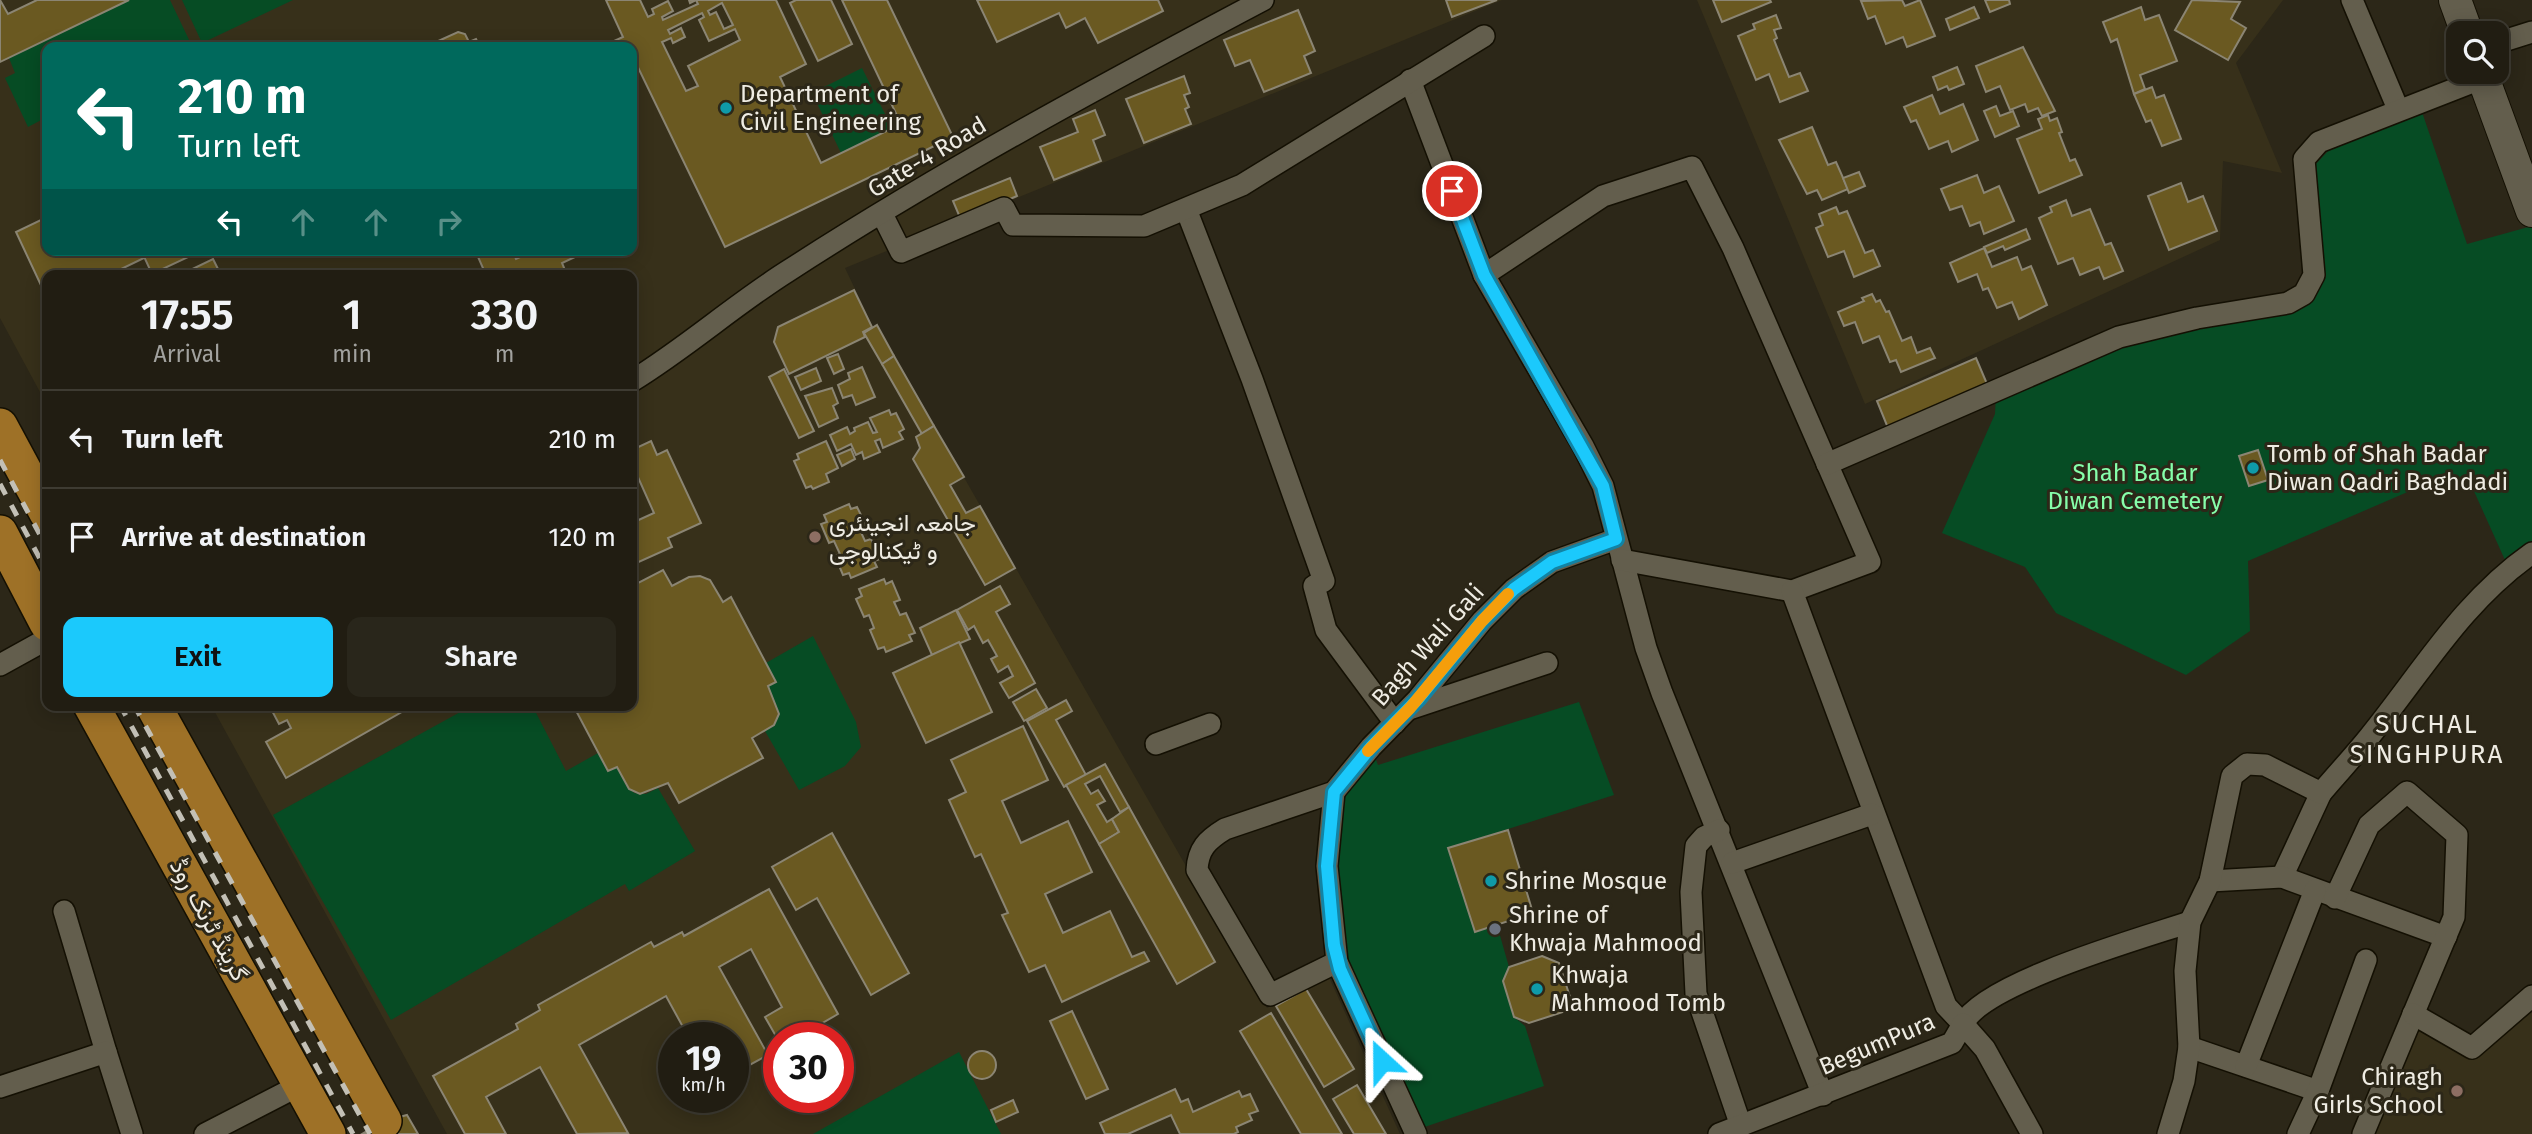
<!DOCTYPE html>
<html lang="en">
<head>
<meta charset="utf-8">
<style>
	:root { --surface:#211d12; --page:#29261b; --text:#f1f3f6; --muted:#a2a29f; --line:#3e3b32; --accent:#1bc9fc }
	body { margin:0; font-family:"Fira Sans",Vazirmatn,sans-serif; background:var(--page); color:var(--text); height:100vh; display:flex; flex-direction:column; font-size:26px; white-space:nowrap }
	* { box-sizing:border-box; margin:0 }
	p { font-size:23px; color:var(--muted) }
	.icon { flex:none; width:38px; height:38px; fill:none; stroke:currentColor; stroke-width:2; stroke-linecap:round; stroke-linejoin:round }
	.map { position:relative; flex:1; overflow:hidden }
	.panel { position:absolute; left:42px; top:270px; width:595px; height:441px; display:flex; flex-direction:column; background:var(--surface); border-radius:14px; box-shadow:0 4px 18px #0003,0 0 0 2px var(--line) }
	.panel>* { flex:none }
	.banner { position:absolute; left:42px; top:42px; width:595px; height:214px; border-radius:14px; box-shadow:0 4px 18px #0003,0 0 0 2px var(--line); background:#00695c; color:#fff; overflow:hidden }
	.tools { position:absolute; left:2446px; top:21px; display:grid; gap:14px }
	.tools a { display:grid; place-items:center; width:63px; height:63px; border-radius:14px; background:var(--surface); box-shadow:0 4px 18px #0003,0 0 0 2px var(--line); font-size:35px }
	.speed { position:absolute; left:658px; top:1022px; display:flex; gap:14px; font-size:35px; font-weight:700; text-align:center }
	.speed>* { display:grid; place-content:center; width:91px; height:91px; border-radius:50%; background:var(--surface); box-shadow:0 4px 18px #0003,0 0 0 2px var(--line); line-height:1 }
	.speed small { font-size:18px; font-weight:400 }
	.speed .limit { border:10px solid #d22; background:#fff; color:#111 }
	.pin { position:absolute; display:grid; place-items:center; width:60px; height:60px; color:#fff; margin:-30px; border:4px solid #fff; border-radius:50%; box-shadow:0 2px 7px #0007 }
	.me { position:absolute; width:77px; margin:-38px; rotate:336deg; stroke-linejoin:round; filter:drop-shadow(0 0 5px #0008) }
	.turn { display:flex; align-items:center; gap:24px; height:147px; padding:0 21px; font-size:32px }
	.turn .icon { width:91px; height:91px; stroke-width:2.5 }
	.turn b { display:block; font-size:49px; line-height:60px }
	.lanes { display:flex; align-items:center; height:66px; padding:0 21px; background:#0003; justify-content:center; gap:35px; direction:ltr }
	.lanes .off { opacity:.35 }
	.eta { display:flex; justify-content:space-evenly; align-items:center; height:119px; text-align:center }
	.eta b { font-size:42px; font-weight:600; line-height:49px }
	.action { display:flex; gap:14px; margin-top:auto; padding:14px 21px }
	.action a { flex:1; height:80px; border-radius:14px; background:var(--accent); color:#111; font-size:28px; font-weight:600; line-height:80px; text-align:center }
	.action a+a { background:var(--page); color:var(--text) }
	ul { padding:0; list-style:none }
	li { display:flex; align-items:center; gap:21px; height:98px; padding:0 21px; border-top:2px solid var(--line) }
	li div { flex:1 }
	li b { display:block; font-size:26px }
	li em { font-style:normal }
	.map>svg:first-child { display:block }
	.built { fill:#37301a; fill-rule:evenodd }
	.green { fill:#064c24 }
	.building { fill:#6a5921; stroke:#8b8573; stroke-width:2; fill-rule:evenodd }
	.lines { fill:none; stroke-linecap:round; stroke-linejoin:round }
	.minor-casing { stroke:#141003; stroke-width:24 }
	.secondary-casing { stroke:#141003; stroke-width:34 }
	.primary-casing { stroke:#141003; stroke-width:38 }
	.minor { stroke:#635e4d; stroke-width:21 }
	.secondary { stroke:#635e4d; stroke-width:32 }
	.primary { stroke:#9e7127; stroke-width:35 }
	.rail { stroke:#c3c0b6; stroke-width:5; stroke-dasharray:12 12; stroke-linecap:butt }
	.route-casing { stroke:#1283a4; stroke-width:18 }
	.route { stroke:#1bc9fc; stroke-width:12 }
	.slow { stroke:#f59e0b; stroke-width:12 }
	.culture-dot { fill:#0f9aa8; stroke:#2c2718; stroke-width:2.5 }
	.education-dot { fill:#8d6e63; stroke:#2c2718; stroke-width:2.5 }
	.worship-dot { fill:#6b7280; stroke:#2c2718; stroke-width:2.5 }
	.labels { text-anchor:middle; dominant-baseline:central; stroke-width:6; stroke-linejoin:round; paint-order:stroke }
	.poi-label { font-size:24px; fill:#efece3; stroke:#2c2718; text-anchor:start }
	.street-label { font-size:24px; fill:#efece3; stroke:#2c2718 }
	.park-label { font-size:24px; fill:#86feaa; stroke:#2c2718 }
	.neighbourhood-label { font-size:26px; letter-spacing:2px; fill:#efece3; stroke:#2c2718 }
</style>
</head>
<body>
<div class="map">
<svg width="2532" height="1134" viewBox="0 0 2532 1134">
	<rect width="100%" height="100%" fill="#2c2718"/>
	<g class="built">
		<path d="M0 0H1502L845 268 873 327 877 325 1267 1008 1328 975 1400 1134H447L211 705H632V275H47V405L0 318ZM47 47H632V250H47ZM674 1038H733V1097H674ZM779 1038H838V1097H779Z"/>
		<polygon points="1697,0 2283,0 2236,63 2282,173 2223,161 2220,240 1865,404"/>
		<polygon points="2532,996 2532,1134 2363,1134 2413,1014 2472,1047"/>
	</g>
	<g class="green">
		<polygon points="129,0 170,0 192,46 47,47 47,117 28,127 5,78 15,73 9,58"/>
		<polygon points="182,0 293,0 202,43"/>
		<polygon points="862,68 892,128 841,153 812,93"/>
		<polygon points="2422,112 2467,244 2532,226 2532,553 2509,569 2473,489 2433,481 2248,561 2250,631 2186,675 2056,613 2025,567 1942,533 1995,414 1996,395 2120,346 2312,292 2315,165 2328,151"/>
		<polygon points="813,636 856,722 861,747 845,766 799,790 765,731 774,725 779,714 768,686 776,681 766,663"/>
		<polygon points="1579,702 1614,795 1449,848 1475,931 1497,925 1509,967 1503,982 1514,1017 1525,1026 1544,1086 1413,1131 1340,969 1334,792 1371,747 1378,765"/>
		<polygon points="473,705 532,705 566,771 598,753 607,771 617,767 634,793 646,794 658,788 695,851 629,891 625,884 391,1020 273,815"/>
		<polygon points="959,1052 1001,1134 813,1134"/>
	</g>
	<g class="building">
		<polygon points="0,0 8,14 37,0 129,0 0,62"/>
		<path d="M606 0H640L648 17 654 14 652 9 668 1 673 11 662 17 663 20 698 4 696 0 690 3 689 0H776L806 64 780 77 821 163 901 124 842 0H887L953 137 725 247 632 55V47H617L614 41 623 37ZM722 3 733 25 724 29 716 12 710 15 708 11ZM702 13 704 17 699 20 709 41 735 29 740 40 688 66 698 86 686 91 662 42 671 38 673 43 685 37 681 28 670 34 668 30Z"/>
		<polygon points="796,0 831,0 852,44 818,61 790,3"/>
		<polygon points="977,0 1158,0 1163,11 1098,43 1085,18 1066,28 1059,13 997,42"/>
		<polygon points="1446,0 1497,0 1452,17"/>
		<polygon points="1713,0 1770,0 1771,2 1722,22"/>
		<polygon points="1902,0 1905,6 1920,0 1935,36 1907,47 1903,37 1886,44 1875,16 1868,19 1861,1"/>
		<polygon points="1985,0 2009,0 2010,4 1990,12"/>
		<polygon points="2192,0 2240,2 2231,19 2246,28 2228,60 2175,30"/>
		<polygon points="1974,7 1979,18 1950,30 1946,19"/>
		<polygon points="2141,7 2145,20 2159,15 2177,61 2140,75 2145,89 2134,94 2117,39 2111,42 2103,22"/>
		<polygon points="1298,10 1315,51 1304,56 1311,73 1264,92 1250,60 1235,66 1224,40"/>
		<polygon points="1776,15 1781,28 1774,30 1777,38 1774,40 1789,77 1800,73 1808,91 1780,102 1769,74 1756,80 1738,36 1755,29 1753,24"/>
		<polygon points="458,32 465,34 469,42 476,39 480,47 425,47"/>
		<polygon points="2023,47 2055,111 2042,116 2038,108 2028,112 2025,104 2010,110 2000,86 1986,92 1976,66"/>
		<polygon points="1957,67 1964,84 1949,90 1947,86 1938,90 1933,77"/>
		<polygon points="1184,76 1190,93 1184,95 1189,107 1185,109 1191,124 1144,143 1126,99"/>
		<polygon points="2152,87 2156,98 2164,95 2181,139 2162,146 2151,120 2146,122 2134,94"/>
		<polygon points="1932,95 1940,114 1963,104 1978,140 1952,152 1948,141 1929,149 1916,120 1911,122 1904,107"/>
		<polygon points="1996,106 2000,116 2013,111 2019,126 1995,137 1984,111"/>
		<polygon points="1095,110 1105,135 1093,140 1101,161 1054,180 1040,147 1078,132 1073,119"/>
		<polygon points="2048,115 2050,121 2057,118 2062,132 2059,133 2070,161 2075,159 2082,175 2039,193 2017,139 2042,129 2038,119"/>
		<polygon points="1812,127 1828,165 1836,162 1848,189 1822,200 1817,190 1807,194 1779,140"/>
		<polygon points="1859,172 1865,186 1849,193 1843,178"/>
		<polygon points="1977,175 1984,193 1999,186 2014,221 1984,234 1980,222 1970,226 1962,206 1950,210 1941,189"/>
		<polygon points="1010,178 1017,196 961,220 953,201"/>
		<polygon points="2181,183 2188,202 2203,196 2217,231 2169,250 2148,196"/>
		<polygon points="2066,200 2072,216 2090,209 2105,245 2111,243 2123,271 2104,279 2099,267 2080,275 2073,258 2058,264 2039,218 2052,212 2050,207"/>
		<polygon points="1836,207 1839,214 1847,211 1865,253 1873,250 1880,266 1854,277 1844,251 1828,257 1816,228 1823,225 1819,214"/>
		<polygon points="47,217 47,250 141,250 144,258 117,271 119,275 47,275 47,298 16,232"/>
		<polygon points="2026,229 2030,239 2005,250 2003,246 1987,253 1984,247"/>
		<polygon points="1984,248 1992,267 2017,257 2022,270 2031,266 2047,305 2019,319 2012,302 1997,308 1988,288 1983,290 1977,274 1958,282 1950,263"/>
		<polygon points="141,250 203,250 152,274"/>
		<polygon points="475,250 512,250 516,259 536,250 572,250 575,257 562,263 567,275 486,275"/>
		<polygon points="213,259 221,275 180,275"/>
		<polygon points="854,290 872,327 863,332 865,337 789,374 774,342 778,327"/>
		<polygon points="1872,294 1876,302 1880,300 1886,312 1889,311 1902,341 1911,337 1917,353 1930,348 1935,358 1901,372 1896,360 1890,362 1879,336 1863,343 1855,322 1844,326 1838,312 1864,301 1862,298"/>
		<polygon points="877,325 894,356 882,364 864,333"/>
		<polygon points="838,354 844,369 834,374 827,358"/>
		<polygon points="894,356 934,426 922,434 882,364"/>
		<polygon points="1976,358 1990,391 1890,433 1877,401"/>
		<polygon points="862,367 875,397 856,405 852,395 843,398 838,385 850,379 848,373"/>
		<polygon points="816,368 821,381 801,390 795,377"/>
		<polygon points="784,369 814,431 799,438 769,377"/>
		<polygon points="832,388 838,403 833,406 838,418 819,427 805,396"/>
		<polygon points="889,410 891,415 896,413 904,429 899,432 903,439 883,448 880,439 875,441 880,452 864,459 862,452 856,455 851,444 837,451 830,435 847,427 850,434 855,431 854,428 868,422 873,433 877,432 870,418"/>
		<polygon points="934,426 964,477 950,485 966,513 980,506 1015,568 985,585 913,459 920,448 916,437"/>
		<polygon points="651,441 657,455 667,450 701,523 668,538 672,547 632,565 632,523 654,513 637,475 632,478 632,450"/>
		<polygon points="826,441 838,468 826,474 829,482 813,489 811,486 806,488 794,461 799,459 797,454"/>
		<polygon points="851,449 855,459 842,466 837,455"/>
		<polygon points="2258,450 2268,480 2249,486 2239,456"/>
		<polygon points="849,504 851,509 857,507 866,525 859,528 865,541 871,539 880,559 874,561 877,567 851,578 849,573 843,575 835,556 840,554 834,541 829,543 821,524 827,522 824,515"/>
		<polygon points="663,570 672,586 689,577 700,576 710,580 723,602 731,597 776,682 768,686 779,714 774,725 752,738 763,758 679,803 668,783 640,794 629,789 617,767 608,771 573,705 632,705 632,586"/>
		<polygon points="884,579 886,584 892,581 900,600 894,602 900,615 906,613 915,633 909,635 912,641 886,652 884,647 878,649 870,630 874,628 869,615 864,617 856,599 862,596 859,589"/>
		<polygon points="1000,586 1010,604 996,612 1035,683 1009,698 1000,683 1013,676 1008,666 998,672 991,659 997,656 988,640 983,643 974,626 968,630 957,610"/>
		<polygon points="956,610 970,639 932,655 920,628"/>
		<polygon points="959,642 992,712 926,743 893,673"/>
		<polygon points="1036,689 1047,708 1024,721 1013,702"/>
		<polygon points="1066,700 1072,711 1056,720 1086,775 1064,787 1027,721"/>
		<polygon points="269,705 414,705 286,778 266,742 291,728 287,720 279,724"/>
		<polygon points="1023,726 1048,780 1002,801 1021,843 1068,821 1092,872 1045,894 1063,933 1110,911 1132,957 1144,952 1149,961 1062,1002 1045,965 1029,972 1002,915 1008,913 981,854 975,857 949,800 966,792 951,760"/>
		<polygon points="1105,764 1129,807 1120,812 1100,776 1085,784 1091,794 1098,790 1105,801 1097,805 1107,822 1112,819 1119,832 1099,844 1066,785"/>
		<polygon points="1129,807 1215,962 1177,984 1099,844 1119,832 1112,819"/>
		<polygon points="1508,830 1533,913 1475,932 1448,848"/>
		<polygon points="832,833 909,973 871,995 817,898 796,910 772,867"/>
		<polygon points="769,889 838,1014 800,1036 795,1028 777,1038 765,1017 782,1007 751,949 719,967 768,1055 733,1074 733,1038 689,1038 666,996 579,1045 628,1133 577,1134 540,1067 486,1097 506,1134 465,1134 433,1076 518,1029 516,1024 540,1010 538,1005 651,942 654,947 682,932 684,936"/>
		<polygon points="1542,956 1559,963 1570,997 1563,1012 1529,1023 1514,1017 1503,981 1509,967"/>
		<polygon points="1306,989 1354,1069 1324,1087 1276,1006"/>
		<polygon points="1072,1011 1108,1089 1086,1099 1050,1021"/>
		<polygon points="1271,1013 1342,1134 1301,1134 1240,1031"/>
		<circle cx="982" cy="1065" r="14"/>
		<polygon points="1357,1085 1386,1134 1354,1134 1333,1099"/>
		<polygon points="1175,1089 1181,1102 1188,1099 1193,1112 1239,1091 1242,1097 1250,1094 1258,1111 1249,1114 1252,1120 1236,1127 1238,1132 1234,1134 1180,1134 1171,1115 1128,1134 1105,1134 1100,1123"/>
		<polygon points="1013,1100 1018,1112 996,1122 991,1110"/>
		<polygon points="407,1115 418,1134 362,1134 384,1121"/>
	</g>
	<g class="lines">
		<defs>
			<g id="minor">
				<polyline points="2352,0 2398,109"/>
				<polyline points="2497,43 2532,32"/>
				<polyline points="1410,80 1484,275 1583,446 1603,486 1646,648 1662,693 1823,1095"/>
				<polyline points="1186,209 1252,379 1324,581 1314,586 1326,630 1395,723"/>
				<polyline points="882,214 901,252 1004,208 1013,225 1144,226 1242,185 1484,36"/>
				<polyline points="1484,275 1603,196 1692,167 1733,248 1870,562 1792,591 1622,560"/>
				<path d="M632 381C686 348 734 305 788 271 941 172 1102 85 1263 0"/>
				<polyline points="1827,464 2119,337 2197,318 2288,303 2304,294 2314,275 2304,159 2319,142 2483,78"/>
				<path d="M1792 591 1946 1006 1963 1024C1983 983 2142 938 2190 922"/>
				<polyline points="0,665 47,639"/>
				<polyline points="1412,708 1547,663"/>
				<polyline points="1156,744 1210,724"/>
				<polyline points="1334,792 1327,866 1337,962 1416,1134"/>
				<polyline points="1719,830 1704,837 1696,846 1691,892 1696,994 1741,1126"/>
				<polyline points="1732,863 1872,814"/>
				<polyline points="2282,877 2321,793"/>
				<polyline points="2210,881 2282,877 2446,937"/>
				<polyline points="2335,898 2369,825 2407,792 2457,835 2454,917 2363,1134"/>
				<polyline points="64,911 106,1052"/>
				<path d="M1337 962 1270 995 1197 870C1198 849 1207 840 1225 829L1334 792 1371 747 1418 699 1482 621 1514 589 1552 562 1616 539"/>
				<polyline points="2413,1014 2472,1048 2532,996"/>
				<polyline points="2189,1047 2318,1091"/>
				<polyline points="2246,1066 2315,890"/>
				<polyline points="0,1087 106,1052 132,1134"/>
				<polyline points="205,1134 300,1085"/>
				<polyline points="1719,1134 1952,1043 1963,1024 1985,1049 2032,1134"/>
				<path d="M2168 1134 2184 1081 2189 1047 2185 971 2190 922 2210 881 2232 776 2247 764 2265 765 2321 793C2337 774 2354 756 2370 736 2422 672 2463 601 2532 553"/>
				<polyline points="2298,1134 2318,1091 2366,960"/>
			</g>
			<g id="secondary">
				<polyline points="2455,0 2467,33"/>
				<polyline points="2481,72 2532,211"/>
			</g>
			<g id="primary">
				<polyline points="0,426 47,513"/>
				<polyline points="0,533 47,623"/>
				<polyline points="91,705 328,1134"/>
				<polyline points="153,705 384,1121"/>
			</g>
		</defs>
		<use href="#minor" class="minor-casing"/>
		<use href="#secondary" class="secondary-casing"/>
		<use href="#primary" class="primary-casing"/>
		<use href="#minor" class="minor"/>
		<use href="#secondary" class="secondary"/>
		<use href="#primary" class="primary"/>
		<g class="rail">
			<polyline points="0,460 47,548"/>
			<polyline points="0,484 47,572"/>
			<polyline points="120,705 353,1134"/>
			<polyline points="134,705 370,1134"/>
		</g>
	</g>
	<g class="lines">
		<defs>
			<polyline id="route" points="1382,1061 1340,969 1334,945 1327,866 1334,792 1371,747 1418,699 1482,621 1514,589 1552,562 1616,539 1603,486 1484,275 1452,191"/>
		</defs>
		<use href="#route" class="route-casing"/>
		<use href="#route" class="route"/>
		<polyline class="slow" points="1368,751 1410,708 1482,621 1508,594"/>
	</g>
	<g class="culture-dot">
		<circle cx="726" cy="108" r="7"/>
		<circle cx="2253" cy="468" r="7"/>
		<circle cx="1491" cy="881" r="7"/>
		<circle cx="1537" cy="989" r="7"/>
	</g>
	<g class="education-dot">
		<circle cx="815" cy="537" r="7"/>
		<circle cx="2457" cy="1091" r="7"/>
	</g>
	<circle class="worship-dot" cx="1495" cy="929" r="7"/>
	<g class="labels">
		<g class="poi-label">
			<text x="740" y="94">Department of<tspan x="740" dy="28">Civil Engineering</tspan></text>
			<text x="2267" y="454">Tomb of Shah Badar<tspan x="2267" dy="28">Diwan Qadri Baghdadi</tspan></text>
			<text x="829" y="523">جامعہ انجینئری<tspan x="829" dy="28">و ٹیکنالوجی</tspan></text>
			<text x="1505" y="881">Shrine Mosque</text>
			<text x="1509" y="915">Shrine of<tspan x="1509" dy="28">Khwaja Mahmood</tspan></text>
			<text x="1551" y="975">Khwaja<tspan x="1551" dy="28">Mahmood Tomb</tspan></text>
			<text x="2443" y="1077" text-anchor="end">Chiragh<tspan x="2443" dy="28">Girls School</tspan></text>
		</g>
		<g class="street-label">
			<text transform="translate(927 157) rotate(-31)">Gate-4 Road</text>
			<text transform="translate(1428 645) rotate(-48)">Bagh Wali Gali</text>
			<text transform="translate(209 920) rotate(61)">گرینڈ ٹرنک روڈ</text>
			<text transform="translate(1877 1044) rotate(-23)">BegumPura</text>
		</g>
		<g class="park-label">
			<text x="2135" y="473">Shah Badar<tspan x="2135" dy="28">Diwan Cemetery</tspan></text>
		</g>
		<g class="neighbourhood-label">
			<text x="2427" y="724">SUCHAL<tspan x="2427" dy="30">SINGHPURA</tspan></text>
		</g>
	</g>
</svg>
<div class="tools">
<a><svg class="icon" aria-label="search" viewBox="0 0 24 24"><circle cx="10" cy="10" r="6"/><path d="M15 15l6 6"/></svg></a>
</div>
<div class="speed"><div>19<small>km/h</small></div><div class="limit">30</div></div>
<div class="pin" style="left:1452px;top:191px;background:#d93025"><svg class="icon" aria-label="arrive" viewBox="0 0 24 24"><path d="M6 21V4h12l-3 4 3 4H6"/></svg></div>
<svg class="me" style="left:1382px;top:1061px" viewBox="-20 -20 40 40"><path d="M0-17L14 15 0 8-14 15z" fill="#1bc9fc" stroke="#fff" stroke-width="4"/></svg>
<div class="banner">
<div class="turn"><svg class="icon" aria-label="left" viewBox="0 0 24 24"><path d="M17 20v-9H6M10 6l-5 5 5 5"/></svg><div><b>210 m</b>Turn left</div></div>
<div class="lanes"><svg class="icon" aria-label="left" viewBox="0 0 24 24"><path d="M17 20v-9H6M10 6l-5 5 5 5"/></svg><svg class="icon off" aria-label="ahead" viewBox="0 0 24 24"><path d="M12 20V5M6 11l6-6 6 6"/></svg><svg class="icon off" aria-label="ahead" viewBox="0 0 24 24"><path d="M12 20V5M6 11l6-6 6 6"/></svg><svg class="icon off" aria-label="right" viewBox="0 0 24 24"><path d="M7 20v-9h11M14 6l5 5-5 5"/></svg></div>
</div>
<section class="panel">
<div class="eta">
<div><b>17:55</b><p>Arrival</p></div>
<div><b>1</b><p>min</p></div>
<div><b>330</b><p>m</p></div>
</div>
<ul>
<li><svg class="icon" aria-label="left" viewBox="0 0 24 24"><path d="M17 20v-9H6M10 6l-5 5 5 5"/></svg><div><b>Turn left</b></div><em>210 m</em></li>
<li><svg class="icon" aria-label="arrive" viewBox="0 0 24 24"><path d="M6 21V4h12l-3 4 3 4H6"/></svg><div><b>Arrive at destination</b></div><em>120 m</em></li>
</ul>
<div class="action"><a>Exit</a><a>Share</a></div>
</section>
</div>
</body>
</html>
